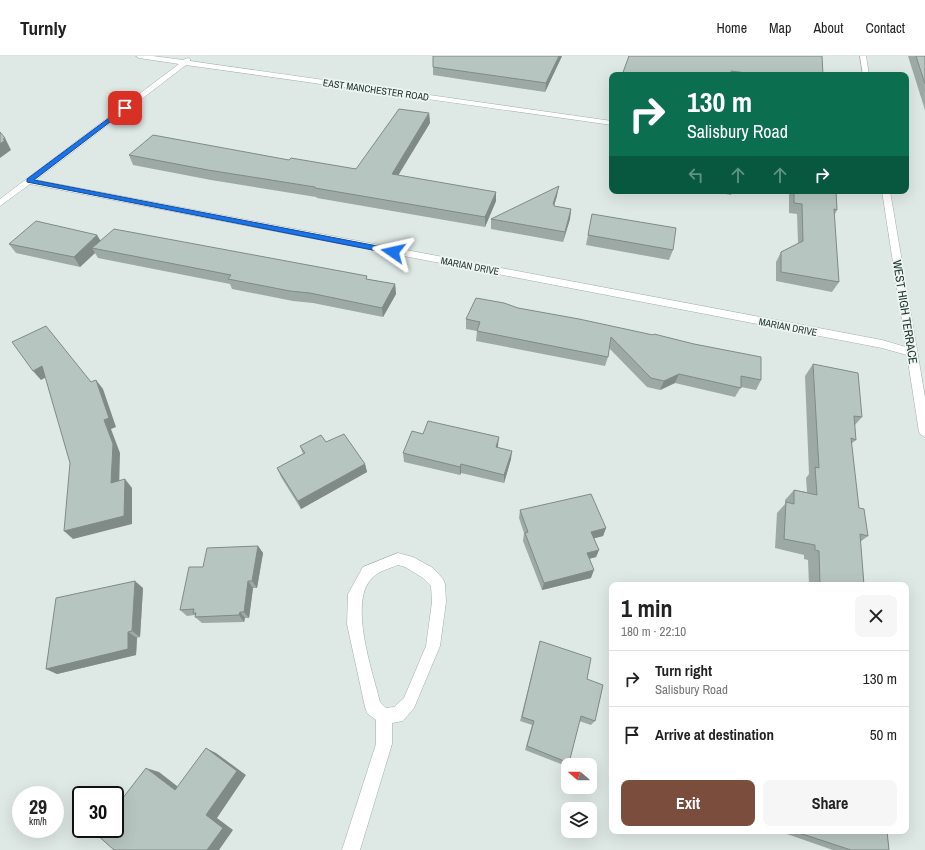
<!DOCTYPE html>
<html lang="en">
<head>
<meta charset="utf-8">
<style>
	:root { --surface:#fff; --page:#f6f6f6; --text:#222; --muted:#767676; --line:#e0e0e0; --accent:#7a4d3d }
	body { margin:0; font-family:"Archivo Narrow",sans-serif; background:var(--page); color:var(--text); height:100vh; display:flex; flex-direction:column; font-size:15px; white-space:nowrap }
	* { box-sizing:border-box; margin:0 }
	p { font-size:13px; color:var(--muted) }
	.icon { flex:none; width:22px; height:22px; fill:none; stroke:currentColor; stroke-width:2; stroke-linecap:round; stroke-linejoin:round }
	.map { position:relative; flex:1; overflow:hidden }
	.details { position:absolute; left:609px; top:526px; width:300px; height:252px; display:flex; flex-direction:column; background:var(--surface); border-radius:8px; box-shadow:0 4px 16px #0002 }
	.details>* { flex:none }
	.guide { position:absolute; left:609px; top:16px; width:300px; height:122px; border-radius:8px; box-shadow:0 4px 16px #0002; background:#0b6e4f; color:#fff; overflow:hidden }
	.needle { width:26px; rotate:290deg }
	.controls { position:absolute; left:561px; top:702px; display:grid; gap:8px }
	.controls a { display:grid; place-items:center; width:36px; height:36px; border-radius:8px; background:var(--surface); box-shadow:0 4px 16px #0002; font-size:20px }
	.speed { position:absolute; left:12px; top:730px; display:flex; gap:8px; font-size:20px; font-weight:700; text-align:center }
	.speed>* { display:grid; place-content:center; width:52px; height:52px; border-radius:50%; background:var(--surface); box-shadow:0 4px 16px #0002; line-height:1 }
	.speed small { font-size:10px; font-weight:400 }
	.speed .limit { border:2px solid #111; border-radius:6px; background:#fff; color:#111 }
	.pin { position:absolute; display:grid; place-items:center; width:34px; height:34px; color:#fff; margin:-17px; border-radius:8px; box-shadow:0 2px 6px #0006 }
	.me { position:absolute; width:44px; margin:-22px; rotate:281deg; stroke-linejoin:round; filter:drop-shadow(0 0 3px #0008) }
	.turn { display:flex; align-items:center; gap:14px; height:84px; padding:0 12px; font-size:18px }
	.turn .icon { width:52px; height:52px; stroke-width:2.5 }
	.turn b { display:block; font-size:28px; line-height:34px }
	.lanes { display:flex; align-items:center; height:38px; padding:0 12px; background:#0003; justify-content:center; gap:20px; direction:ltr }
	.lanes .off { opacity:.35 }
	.round { display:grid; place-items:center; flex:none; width:42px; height:42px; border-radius:8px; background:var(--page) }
	.head { display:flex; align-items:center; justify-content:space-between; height:68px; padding:0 12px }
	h1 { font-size:24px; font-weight:700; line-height:30px }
	.action { display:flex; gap:8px; margin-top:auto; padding:8px 12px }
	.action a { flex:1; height:46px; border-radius:8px; background:var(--accent); color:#fff; font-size:16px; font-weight:700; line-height:46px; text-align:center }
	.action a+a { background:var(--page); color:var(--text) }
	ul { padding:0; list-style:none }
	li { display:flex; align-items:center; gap:12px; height:56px; padding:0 12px; border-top:1px solid var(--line) }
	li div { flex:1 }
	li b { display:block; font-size:15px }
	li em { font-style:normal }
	header { display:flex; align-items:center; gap:24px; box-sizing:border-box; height:56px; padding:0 20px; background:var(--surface); border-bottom:1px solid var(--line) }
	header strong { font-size:19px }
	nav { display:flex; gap:22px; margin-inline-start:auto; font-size:14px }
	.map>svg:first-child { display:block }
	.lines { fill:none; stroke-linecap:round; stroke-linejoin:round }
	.minor-casing { stroke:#a2afab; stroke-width:1 }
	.minor { fill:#fff; fill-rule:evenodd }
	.wall { fill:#9da9a5 }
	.shaded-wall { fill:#808a86 }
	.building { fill:#b7c5c0; stroke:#808a86 }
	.route { fill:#1a73e8; stroke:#114b97 }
	.labels { text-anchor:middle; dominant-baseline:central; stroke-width:3.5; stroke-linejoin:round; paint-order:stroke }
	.far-street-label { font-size:10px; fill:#213631; stroke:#eef5f2 }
	.street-label { font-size:12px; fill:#213631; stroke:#eef5f2 }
</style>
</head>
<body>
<header>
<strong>Turnly</strong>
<nav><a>Home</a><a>Map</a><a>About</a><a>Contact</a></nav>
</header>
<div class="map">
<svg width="925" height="794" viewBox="0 0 925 794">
	<rect width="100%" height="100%" fill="#dee8e4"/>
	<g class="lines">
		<defs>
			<g id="minor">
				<polygon points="136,0 153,0 183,4 188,2 190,3 190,5 612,65 612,69 186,9 36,124 882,284 906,291 882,135 890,135 925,341 925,381 921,379 919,376 907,299 882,292 30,128 0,150 0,143 179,8 139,2"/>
				<polygon points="860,0 866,0 869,19 863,19"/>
				<path d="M398 497 413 501 433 512 443 523 445 528 446 546 440 590 414 652 403 665 392 667V688L360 794H342L376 688V664L367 657 365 651 347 568 348 538 363 511ZM398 509 405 511 423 522 431 530 432 546 426 590 404 642 394 651 386 652 380 646C373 617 347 544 373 521 379 515 391 512 398 509Z"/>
			</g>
		</defs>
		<use href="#minor" class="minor-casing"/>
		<use href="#minor" class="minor"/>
	</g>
	<g class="wall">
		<polygon points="433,0 562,0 545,36 433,19"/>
		<polygon points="629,0 823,19 622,19"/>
		<polygon points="908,0 925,0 925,54"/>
		<polygon points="429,57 430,67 398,119 496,145 485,171 317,142 316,141 211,124 133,109 129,99 289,104 356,113"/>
		<polygon points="709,135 733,135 731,139"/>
		<polygon points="789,135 836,135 837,154 834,160 839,226 832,236 776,225 776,206 781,196 798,187 797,158 789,157"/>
		<polygon points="557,140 554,150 571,153 570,163 563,186 491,173 491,163"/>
		<polygon points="592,158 673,194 669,204 586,189"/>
		<polygon points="97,179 100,184 367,223 395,228 396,238 383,261 313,247 293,245 232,233 230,228 98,202 95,197 80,211 16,197 9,188"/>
		<polygon points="518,252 761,324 756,334 741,331 735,341 675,327 660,334 647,331 609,292 608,301 605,310 476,285 477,275 466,273 466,263"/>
		<polygon points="813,308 862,361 855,369 856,384 851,388 859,452 868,480 860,486 864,529 809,529 808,504 804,503 804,499 775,492 777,457 785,448 785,444 794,434 807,436 806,422 809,418 805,320"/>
		<polygon points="423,378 498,390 498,392 511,403 504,427 461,417 460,419 404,406 403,397"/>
		<polygon points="326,386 365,408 367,416 301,453 281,421 277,412 303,398 300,390"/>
		<polygon points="520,454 606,472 603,480 594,482 599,494 596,501 589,503 591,522 542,534 523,485 524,477 519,462"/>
		<polygon points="258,490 263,497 257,532 253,532 249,562 245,562 244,566 202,567 195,561 195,559 187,560 180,554 203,511"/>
		<polygon points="143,532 140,581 137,582 136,599 57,618 46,613"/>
		<polygon points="540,585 595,665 591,669 579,665 569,707 566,710 525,694 532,669 520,665"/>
		<polygon points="784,775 887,775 889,794 833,794 784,777"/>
	</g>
	<g class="shaded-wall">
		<polygon points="559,0 562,0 545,36 546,27"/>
		<polygon points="429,57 430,67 393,128 392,118"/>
		<polygon points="5,82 11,94 0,102 0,88 3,83"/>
		<polygon points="559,130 557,140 554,149 553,148"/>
		<polygon points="496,136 496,145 485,171 485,161"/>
		<polygon points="571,153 570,163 563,186 565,176"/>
		<polygon points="97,179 103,189 92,192 95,197 80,211 74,201"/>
		<polygon points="395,228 396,238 383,261 382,252"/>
		<polygon points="42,310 50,319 41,324 33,315"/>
		<polygon points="679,318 675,327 660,334 664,325"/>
		<polygon points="96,324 103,333 116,371 111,373 120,397 119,435 111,427"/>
		<polygon points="499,381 498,390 496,400 496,391"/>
		<polygon points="512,395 511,403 504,427 504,419"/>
		<polygon points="365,408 367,416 301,453 298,445"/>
		<polygon points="461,408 461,417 460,419 460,411"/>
		<polygon points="125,423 132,432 132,468 73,483 64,475"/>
		<polygon points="606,472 603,480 588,484 591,476"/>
		<polygon points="258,490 263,497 257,532 252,525"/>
		<polygon points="599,494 596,501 584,504 587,497"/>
		<polygon points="594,514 591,522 542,534 544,527"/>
		<polygon points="135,525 143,532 140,581 132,575"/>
		<polygon points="248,525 253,532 249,562 244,556"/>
		<polygon points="240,556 245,562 244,566 239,559"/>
		<polygon points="128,576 137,582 136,599 57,618 46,613"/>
		<polygon points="206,692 216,697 246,719 217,762 233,774 219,794 207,794"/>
		<polygon points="146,712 159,716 186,737 175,734"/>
	</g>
	<g class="building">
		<polygon points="433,0 559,0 546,27 433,11"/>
		<polygon points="629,0 822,0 823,19 762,19 731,15 731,19 622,19"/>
		<polygon points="916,0 925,0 925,28"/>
		<polygon points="399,53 429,57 392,118 496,136 485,161 315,132 315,131 208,114 129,99 153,79 289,104 291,102 356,113"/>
		<polygon points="0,76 5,82 3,83 5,84 0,88"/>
		<polygon points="559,130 553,148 554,148 554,150 571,153 565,176 491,163"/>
		<polygon points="794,135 836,135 837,154 834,153 839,226 781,216 781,196 803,185 802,148 794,147"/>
		<polygon points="592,158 676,172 673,194 588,179"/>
		<polygon points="36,165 97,179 74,201 9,188"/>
		<polygon points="114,173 367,220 366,223 395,228 382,252 310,237 290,235 228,223 231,219 92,192"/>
		<polygon points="476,242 504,247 518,252 579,263 653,279 654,278 694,288 761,301 761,324 741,320 741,332 679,318 664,325 651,322 611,281 608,301 477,275 480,266 466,263"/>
		<polygon points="46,270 91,326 96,324 109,362 104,364 113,388 111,427 125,423 124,460 64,475 70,407 42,310 33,315 12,286"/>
		<polygon points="813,308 858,317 862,361 854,360 856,384 851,382 859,452 864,453 868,480 860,478 864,529 820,529 819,495 815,494 815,489 784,483 786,446 794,448 794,434 817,439 815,411 819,412"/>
		<polygon points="428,365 499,381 496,391 512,395 504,419 461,408 460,411 403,397 412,375 423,378"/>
		<polygon points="344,378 365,408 298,445 277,412 305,397 300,390 321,379 326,386"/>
		<polygon points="591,438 606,472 591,476 599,494 587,497 594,514 544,527 525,477 528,476 520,454"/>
		<polygon points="258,490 252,525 248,525 244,556 240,556 239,559 195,561 196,557 193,557 194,553 180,554 189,511 203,511 207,492"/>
		<polygon points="135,525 132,575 128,576 128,593 46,613 56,542"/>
		<polygon points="540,585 591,602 587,623 603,629 595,665 581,660 569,707 527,690 534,665 522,661"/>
		<polygon points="206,692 237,715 206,759 223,772 207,794 114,794 95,777 98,773 115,773 115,752 146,712 175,734"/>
		<polygon points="796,775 887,775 889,794 851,794 796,776"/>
	</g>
	<polygon class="route" points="125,50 127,52 127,53 34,124 393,193 396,196 393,198 27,126 27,123"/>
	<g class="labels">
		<g class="far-street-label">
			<text transform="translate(376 34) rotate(8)">EAST MANCHESTER ROAD</text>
			<text transform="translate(470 210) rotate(11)">MARIAN DRIVE</text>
			<text transform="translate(788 271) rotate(11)">MARIAN DRIVE</text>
		</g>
		<g class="street-label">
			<text transform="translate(905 256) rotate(81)">WEST HIGH TERRACE</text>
		</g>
	</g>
</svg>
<div class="controls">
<a><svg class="needle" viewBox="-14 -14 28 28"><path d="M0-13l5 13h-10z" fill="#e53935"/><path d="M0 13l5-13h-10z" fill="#767676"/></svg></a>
<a><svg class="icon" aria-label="layers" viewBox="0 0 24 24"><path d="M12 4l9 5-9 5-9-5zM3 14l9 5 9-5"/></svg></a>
</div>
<div class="speed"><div>29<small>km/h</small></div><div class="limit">30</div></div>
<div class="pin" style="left:125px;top:52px;background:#d93025"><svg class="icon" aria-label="arrive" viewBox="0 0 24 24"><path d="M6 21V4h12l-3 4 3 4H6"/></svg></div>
<svg class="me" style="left:393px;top:196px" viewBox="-20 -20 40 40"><path d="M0-17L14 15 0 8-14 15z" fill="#1a73e8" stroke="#fff" stroke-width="4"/></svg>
<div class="guide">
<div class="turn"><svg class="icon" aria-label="right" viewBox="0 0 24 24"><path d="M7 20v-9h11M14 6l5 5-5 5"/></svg><div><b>130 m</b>Salisbury Road</div></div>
<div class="lanes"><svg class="icon off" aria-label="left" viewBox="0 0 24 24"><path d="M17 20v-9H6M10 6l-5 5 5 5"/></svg><svg class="icon off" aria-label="ahead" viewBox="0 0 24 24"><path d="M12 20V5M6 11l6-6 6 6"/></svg><svg class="icon off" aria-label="ahead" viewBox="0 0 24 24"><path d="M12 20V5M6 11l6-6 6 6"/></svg><svg class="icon" aria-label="right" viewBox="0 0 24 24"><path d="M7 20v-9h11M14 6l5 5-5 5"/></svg></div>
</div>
<section class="details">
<div class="head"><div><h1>1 min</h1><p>180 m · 22:10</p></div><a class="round"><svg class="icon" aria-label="close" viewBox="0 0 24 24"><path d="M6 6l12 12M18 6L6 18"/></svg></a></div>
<ul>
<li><svg class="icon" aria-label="right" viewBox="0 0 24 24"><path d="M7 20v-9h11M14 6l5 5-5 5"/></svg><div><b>Turn right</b><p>Salisbury Road</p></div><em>130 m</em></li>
<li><svg class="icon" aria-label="arrive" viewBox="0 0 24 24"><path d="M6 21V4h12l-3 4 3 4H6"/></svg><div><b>Arrive at destination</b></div><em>50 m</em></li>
</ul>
<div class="action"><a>Exit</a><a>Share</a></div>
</section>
</div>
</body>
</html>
